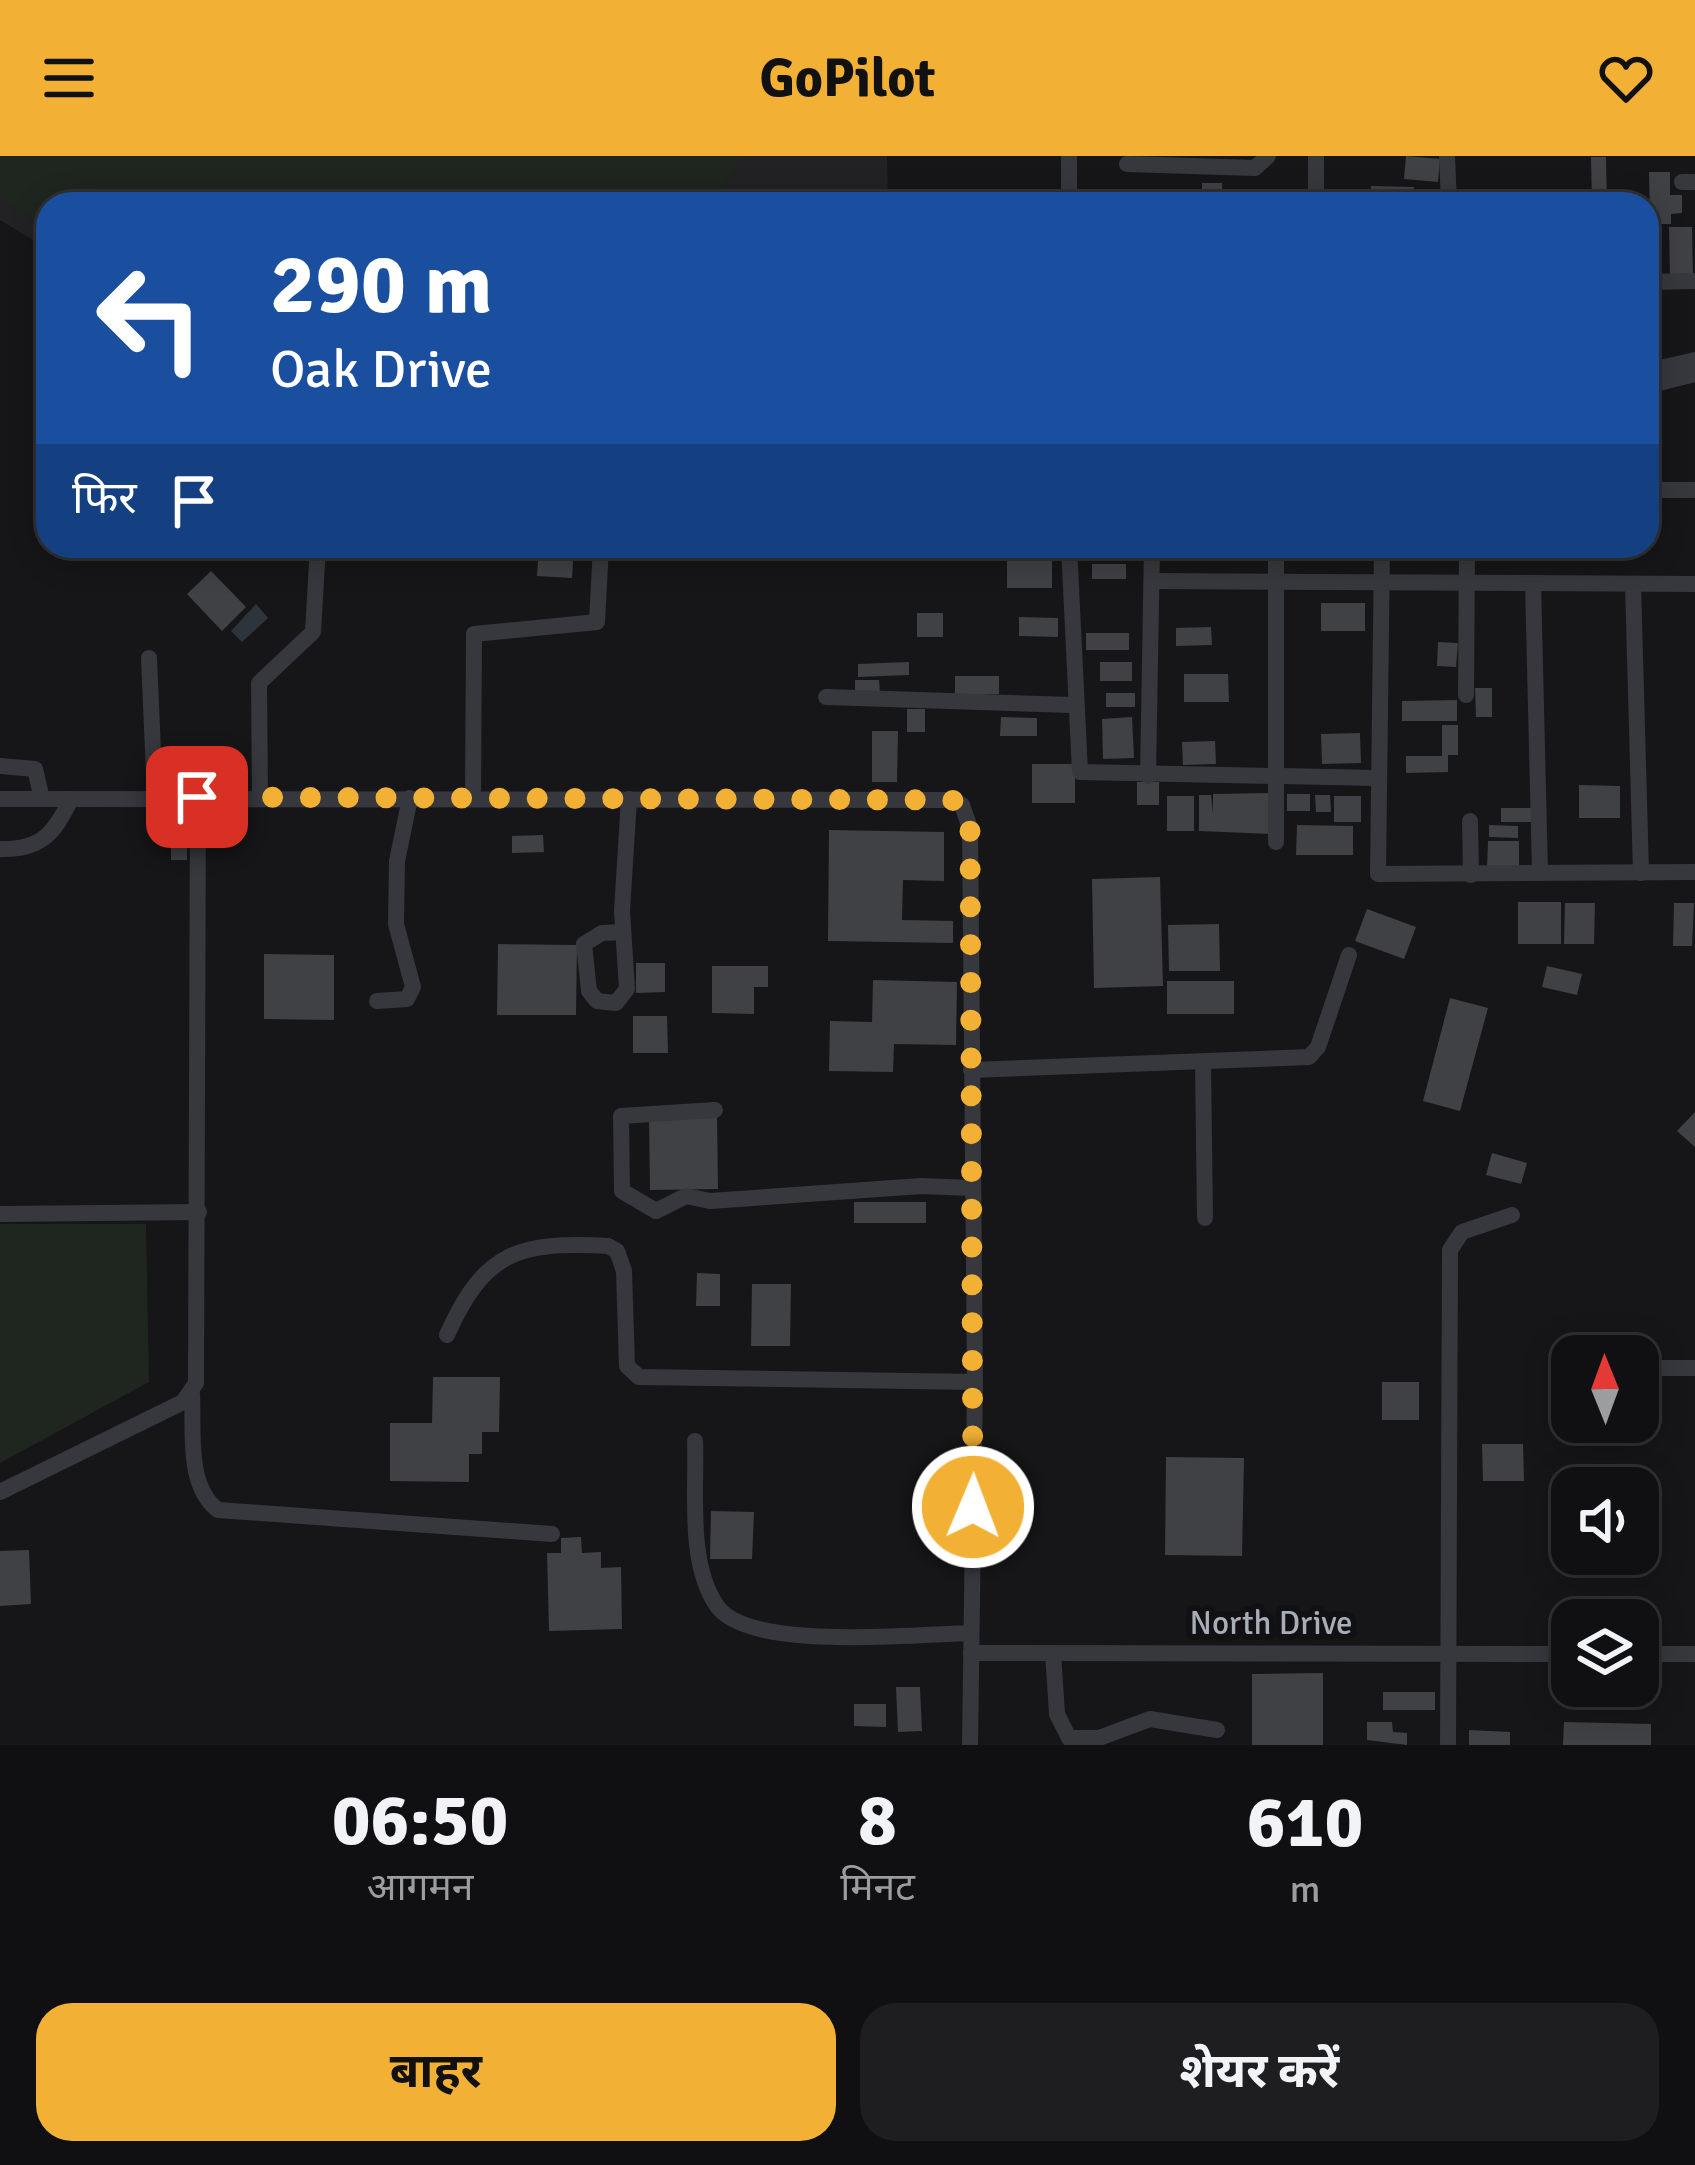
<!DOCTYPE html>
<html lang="hi">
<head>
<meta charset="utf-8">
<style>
	:root { --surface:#101012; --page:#1e1e20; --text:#f1f3f6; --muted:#9c9d9f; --line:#303032; --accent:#f2b134 }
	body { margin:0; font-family:Signika,"Noto Sans Devanagari",sans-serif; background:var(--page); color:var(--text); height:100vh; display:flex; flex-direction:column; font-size:45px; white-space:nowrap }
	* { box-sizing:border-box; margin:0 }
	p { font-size:39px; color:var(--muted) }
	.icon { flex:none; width:66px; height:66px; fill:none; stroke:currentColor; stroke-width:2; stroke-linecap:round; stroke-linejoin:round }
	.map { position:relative; height:1589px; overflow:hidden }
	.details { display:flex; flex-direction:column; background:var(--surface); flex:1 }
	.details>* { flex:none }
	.top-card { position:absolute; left:36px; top:36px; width:1623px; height:366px; border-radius:36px; box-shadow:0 6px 30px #0003,0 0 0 3px var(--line); background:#1a4fa0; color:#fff; overflow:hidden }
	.needle { width:78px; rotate:359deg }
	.fabs { position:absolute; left:1551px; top:1179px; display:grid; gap:24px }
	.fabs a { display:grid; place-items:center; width:108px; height:108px; border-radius:24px; background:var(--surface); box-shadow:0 6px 30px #0003,0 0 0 3px var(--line); font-size:60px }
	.pin { position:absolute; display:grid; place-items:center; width:102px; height:102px; color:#fff; margin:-51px; border-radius:24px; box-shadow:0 6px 18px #0006 }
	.me { position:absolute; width:132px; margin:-66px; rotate:1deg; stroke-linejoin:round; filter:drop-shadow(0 0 9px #0008) }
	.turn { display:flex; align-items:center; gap:42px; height:252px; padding:0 36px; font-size:54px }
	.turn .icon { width:156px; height:156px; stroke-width:2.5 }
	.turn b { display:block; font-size:84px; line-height:102px }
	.then { display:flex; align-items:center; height:114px; padding:0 36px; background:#0003; gap:24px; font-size:45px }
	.eta { display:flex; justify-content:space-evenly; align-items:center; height:204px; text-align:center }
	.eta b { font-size:72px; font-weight:700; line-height:84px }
	.primary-button { display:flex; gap:24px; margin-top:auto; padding:24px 36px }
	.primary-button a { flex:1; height:138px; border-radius:36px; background:var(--accent); color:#111; font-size:48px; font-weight:700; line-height:138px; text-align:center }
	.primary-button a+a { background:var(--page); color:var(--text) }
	header { display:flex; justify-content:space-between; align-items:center; height:156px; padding:0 36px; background:var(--accent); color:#111; font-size:54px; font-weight:700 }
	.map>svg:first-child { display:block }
	.built { fill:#222225 }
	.green { fill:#1e261f }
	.water { fill:#2c353c }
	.building { fill:#404145 }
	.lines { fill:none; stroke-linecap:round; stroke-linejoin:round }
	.minor { stroke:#37383d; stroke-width:16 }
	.route { stroke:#f2b134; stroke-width:21; stroke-dasharray:0 37.8 }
	.labels { text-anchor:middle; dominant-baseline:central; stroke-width:12; stroke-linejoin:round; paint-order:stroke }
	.street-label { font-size:33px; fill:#a8adb8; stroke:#111113 }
</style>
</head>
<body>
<header><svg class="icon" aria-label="menu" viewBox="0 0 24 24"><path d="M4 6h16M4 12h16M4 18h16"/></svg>GoPilot<svg class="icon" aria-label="heart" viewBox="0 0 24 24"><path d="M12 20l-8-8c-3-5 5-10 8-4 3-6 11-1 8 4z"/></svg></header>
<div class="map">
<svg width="1695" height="1589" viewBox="0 0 1695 1589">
	<rect width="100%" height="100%" fill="#161618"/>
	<polygon class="built" points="0,0 887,0 888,48 48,48 48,93 0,64"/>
	<g class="green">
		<polygon points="0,0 744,0 709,48 48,48 48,72 0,43"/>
		<polygon points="0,1068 146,1068 149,1226 0,1307"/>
	</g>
	<polygon class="water" points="256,448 268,462 242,486 231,475"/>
	<g class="building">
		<polygon points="1406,0 1440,3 1438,26 1404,23"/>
		<polygon points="1591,1 1606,1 1607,48 1592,48"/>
		<polygon points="1649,16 1670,16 1670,39 1682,39 1682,57 1671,58 1671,68 1650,68"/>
		<polygon points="1202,27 1222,27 1223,48 1202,48"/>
		<polygon points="1371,30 1414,31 1413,48 1370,48"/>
		<rect x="1156" y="34" width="24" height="14"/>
		<polygon points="1669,71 1692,71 1693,123 1670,123"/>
		<polygon points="539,390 574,390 572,422 537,420"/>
		<rect x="1007" y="390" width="45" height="42"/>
		<rect x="1092" y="408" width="34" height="15"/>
		<polygon points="211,415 246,451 222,475 187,438"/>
		<rect x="1321" y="447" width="44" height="28"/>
		<rect x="917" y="457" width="26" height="24"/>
		<polygon points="1019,461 1058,462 1058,481 1019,480"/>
		<polygon points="1211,471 1212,489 1176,490 1176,472"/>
		<rect x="1086" y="477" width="43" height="17"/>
		<polygon points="1438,486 1458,487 1456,511 1437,510"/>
		<polygon points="909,506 909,519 858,521 858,508"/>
		<rect x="1100" y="506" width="32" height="19"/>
		<polygon points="1184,518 1228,518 1229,546 1184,546"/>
		<rect x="955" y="520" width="44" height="18"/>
		<polygon points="855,524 879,524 880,537 855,537"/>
		<polygon points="1475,532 1492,532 1492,561 1476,561"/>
		<rect x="1106" y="537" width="29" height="14"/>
		<polygon points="1457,544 1457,565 1402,565 1402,545"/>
		<rect x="907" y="553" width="18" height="23"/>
		<polygon points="1001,561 1037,562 1037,580 1000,580"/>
		<polygon points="1132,561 1134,602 1103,603 1102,563"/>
		<polygon points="1442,569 1458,569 1458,599 1448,599 1448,616 1406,617 1406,600 1442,600"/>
		<polygon points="872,575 898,575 897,626 872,626"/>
		<polygon points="1360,577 1361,607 1322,608 1321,578"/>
		<polygon points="1215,585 1216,608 1183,609 1182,586"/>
		<rect x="1032" y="608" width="43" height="39"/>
		<rect x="1137" y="626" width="22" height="23"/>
		<polygon points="1579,629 1620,630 1620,662 1579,662"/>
		<polygon points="1271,637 1271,678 1199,675 1199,639 1211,639 1213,657 1213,638"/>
		<rect x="1287" y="638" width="23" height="17"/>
		<polygon points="1315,639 1330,639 1331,656 1316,656"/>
		<rect x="1167" y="640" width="27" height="35"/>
		<rect x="1334" y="640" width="27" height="26"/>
		<rect x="1501" y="652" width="30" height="14"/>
		<rect x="171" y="663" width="16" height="41"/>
		<polygon points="1297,669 1353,670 1353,699 1296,699"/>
		<polygon points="1489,669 1518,670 1518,682 1489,681"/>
		<polygon points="829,674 944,676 944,725 903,724 902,764 953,765 953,787 828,785"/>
		<polygon points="543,679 544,696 512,697 512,680"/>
		<polygon points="1488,685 1519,685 1519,713 1487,713"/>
		<polygon points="1160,721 1163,830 1094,832 1092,723"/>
		<rect x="1518" y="746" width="43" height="42"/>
		<polygon points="1565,747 1595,747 1594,788 1564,788"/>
		<polygon points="1674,747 1694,747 1692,790 1673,790"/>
		<polygon points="1367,753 1416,771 1404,803 1355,785"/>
		<polygon points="1219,768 1220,815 1169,815 1168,769"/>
		<polygon points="498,788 577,789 576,859 497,859"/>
		<polygon points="264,798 334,799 334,864 264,863"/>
		<polygon points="636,807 665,807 665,836 636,837"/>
		<polygon points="712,810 768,810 768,831 754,831 754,858 712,857"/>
		<polygon points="1547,810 1582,818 1577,839 1542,831"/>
		<polygon points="873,824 957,826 956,889 894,888 893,916 829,915 830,865 872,866"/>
		<rect x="1167" y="825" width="67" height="33"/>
		<polygon points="1450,842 1488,852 1460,955 1423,945"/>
		<polygon points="633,860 667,860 668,897 633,897"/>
		<polygon points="1695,956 1695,991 1677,975"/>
		<polygon points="717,961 718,1033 650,1034 649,962"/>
		<polygon points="1492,997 1527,1007 1521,1028 1486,1019"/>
		<rect x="854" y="1046" width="72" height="21"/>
		<polygon points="697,1117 720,1118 720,1150 696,1150"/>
		<polygon points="752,1128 791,1128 790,1190 751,1190"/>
		<polygon points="433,1221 500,1221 499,1276 482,1276 482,1298 469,1298 469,1326 390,1325 390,1267 432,1267"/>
		<rect x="1382" y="1226" width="37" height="38"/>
		<polygon points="1482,1288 1523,1288 1524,1325 1483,1325"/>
		<polygon points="1166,1301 1244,1302 1242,1400 1165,1399"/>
		<polygon points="711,1355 754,1356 752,1403 710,1403"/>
		<polygon points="581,1381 582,1397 601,1396 601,1412 621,1411 622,1473 549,1475 547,1397 561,1397 561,1382"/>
		<polygon points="29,1394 31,1448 0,1450 0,1395"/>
		<polygon points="1323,1517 1323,1589 1252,1589 1252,1518"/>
		<polygon points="896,1531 920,1531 922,1575 898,1576"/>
		<rect x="1383" y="1536" width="52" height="18"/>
		<polygon points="854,1548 886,1548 886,1571 854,1570"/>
		<polygon points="1367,1566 1392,1566 1393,1576 1407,1577 1407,1589 1367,1584"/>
		<polygon points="1564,1566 1651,1568 1651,1589 1563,1589"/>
		<polygon points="1469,1574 1510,1576 1510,1589 1469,1589"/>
	</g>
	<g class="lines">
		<g class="minor">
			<polyline points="1069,0 1069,48"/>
			<polyline points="1316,0 1316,48"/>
			<polyline points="1447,0 1449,48"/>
			<polyline points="1127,8 1255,12 1268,0"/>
			<polyline points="1682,26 1695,26"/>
			<polyline points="1647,126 1695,125"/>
			<polyline points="1647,215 1695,204"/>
			<polyline points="1647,230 1695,218"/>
			<polyline points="1647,334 1695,334"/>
			<polyline points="1069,390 1080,616 1376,622"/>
			<polyline points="1382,390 1378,718 1695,716"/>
			<polyline points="947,393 963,390"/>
			<polyline points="1152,425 1695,428"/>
			<polyline points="1533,427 1540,717"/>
			<polyline points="1633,428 1641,717"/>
			<polyline points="149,502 155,642"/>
			<polyline points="1466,539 1467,390"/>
			<polyline points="826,541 1072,549"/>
			<polyline points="0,610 35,613 42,643"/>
			<polyline points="1148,620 1152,390"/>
			<polyline points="260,642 259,527 313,476 318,390"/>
			<polyline points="473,642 474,478 597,466 601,390"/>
			<polyline points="0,643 952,644 962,649 970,672 975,1226 970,1589"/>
			<polyline points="1470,665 1471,719"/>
			<polyline points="1276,686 1276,390"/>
			<path d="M0 693C41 694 54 678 71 643"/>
			<polyline points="623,776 602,777 584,788 589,835 597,845 616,847 627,833 622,755 629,643"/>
			<polyline points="377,845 407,843 413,831 396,768 397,705 410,642"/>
			<polyline points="1203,908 1205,1062"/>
			<polyline points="971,914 1309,901 1318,891 1349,799"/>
			<polyline points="715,954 621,960 622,1035 656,1055 686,1040 710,1045 921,1030 973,1032"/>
			<polyline points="0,1058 199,1056"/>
			<path d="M447 1179C484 1096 518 1085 608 1090L617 1095 624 1115 627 1210 639 1221 975 1226"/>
			<polyline points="1648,1212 1695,1212"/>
			<path d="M192 1238C194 1275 186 1330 218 1354L552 1378"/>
			<path d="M695 1285C697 1334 687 1407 717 1450 749 1496 917 1478 971 1477"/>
			<polyline points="0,1336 183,1246 196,1227 198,641"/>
			<polyline points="971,1497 1572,1498"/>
			<polyline points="1053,1497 1057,1558 1069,1582 1099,1582 1150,1563 1217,1574"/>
			<polyline points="1638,1498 1695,1498"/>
			<polyline points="1448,1589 1450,1094 1462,1076 1512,1059"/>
		</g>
	</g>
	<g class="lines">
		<polyline class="route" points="197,641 952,644 962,649 970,672 973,1351"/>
	</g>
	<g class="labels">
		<g class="street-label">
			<text x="1271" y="1467">North Drive</text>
		</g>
	</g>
</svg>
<div class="fabs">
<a><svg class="needle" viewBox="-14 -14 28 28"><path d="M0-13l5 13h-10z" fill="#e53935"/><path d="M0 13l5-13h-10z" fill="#9c9d9f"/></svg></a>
<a><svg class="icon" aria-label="sound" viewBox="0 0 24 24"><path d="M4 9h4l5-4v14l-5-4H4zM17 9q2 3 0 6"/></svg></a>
<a><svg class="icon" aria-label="layers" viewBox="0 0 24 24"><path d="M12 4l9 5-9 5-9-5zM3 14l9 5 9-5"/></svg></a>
</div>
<div class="pin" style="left:197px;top:641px;background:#d93025"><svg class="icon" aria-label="arrive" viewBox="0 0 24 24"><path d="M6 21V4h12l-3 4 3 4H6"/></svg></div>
<svg class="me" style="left:973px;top:1351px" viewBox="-20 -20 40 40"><circle r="17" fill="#f2b134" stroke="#fff" stroke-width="3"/><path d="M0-11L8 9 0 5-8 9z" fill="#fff"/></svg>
<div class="top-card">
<div class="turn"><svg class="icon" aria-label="left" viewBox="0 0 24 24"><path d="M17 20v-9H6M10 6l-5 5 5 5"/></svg><div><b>290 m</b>Oak Drive</div></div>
<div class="then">फिर<svg class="icon" aria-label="arrive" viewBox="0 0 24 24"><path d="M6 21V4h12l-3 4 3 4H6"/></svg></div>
</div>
</div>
<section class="details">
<div class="eta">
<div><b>06:50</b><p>आगमन</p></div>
<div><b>8</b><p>मिनट</p></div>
<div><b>610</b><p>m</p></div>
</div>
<div class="primary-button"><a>बाहर</a><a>शेयर करें</a></div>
</section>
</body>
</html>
